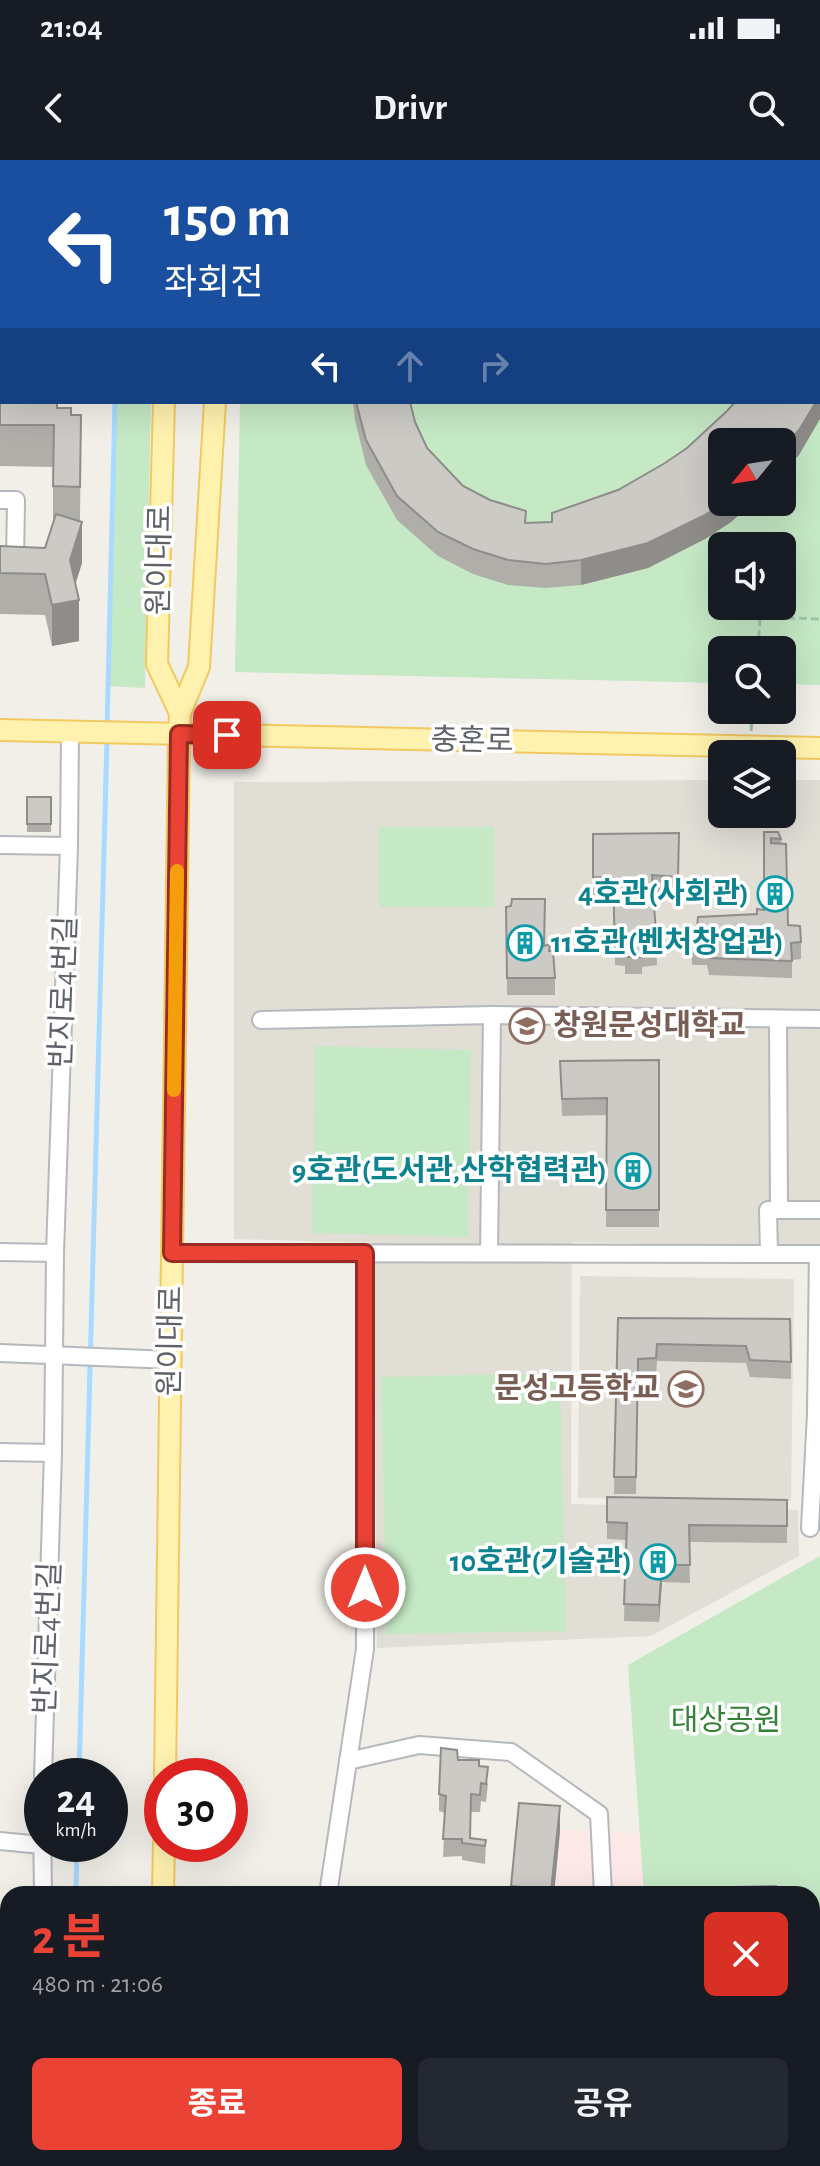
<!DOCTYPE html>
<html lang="ko">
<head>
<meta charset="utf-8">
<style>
	:root { --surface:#171b24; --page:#242831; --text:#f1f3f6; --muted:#9ea1a6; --accent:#ea4335 }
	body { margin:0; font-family:"Alegreya Sans","Noto Sans KR",sans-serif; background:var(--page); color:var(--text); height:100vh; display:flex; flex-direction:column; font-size:30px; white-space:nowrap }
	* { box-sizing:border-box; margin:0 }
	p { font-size:26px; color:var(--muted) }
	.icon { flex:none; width:44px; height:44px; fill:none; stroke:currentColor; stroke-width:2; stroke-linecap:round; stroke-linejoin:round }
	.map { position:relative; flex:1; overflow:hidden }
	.panel { position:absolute; left:0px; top:1726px; width:820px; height:280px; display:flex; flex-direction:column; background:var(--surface); border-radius:24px 24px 0 0; box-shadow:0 8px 32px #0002 }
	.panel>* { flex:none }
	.top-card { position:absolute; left:0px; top:0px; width:820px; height:244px; box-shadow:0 8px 32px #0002; background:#1a4fa0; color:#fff; overflow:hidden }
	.needle { width:52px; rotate:240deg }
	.fabs { position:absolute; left:708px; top:268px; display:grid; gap:16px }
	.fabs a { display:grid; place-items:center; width:88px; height:88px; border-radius:12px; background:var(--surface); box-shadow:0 8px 32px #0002; font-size:40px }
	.speed { position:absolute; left:24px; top:1598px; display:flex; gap:16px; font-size:40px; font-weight:700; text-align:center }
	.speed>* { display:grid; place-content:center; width:104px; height:104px; border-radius:50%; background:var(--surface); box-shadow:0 8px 32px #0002; line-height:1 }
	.speed small { font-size:20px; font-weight:400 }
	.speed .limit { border:12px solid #d22; background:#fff; color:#111 }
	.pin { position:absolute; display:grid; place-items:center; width:68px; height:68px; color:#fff; margin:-34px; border-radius:16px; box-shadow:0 4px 12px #0006 }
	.me { position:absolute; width:88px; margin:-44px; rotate:0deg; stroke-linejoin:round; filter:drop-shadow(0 0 6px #0008) }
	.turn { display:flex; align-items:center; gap:28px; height:168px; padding:0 32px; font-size:36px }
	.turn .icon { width:104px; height:104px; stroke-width:2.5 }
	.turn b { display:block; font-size:56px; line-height:68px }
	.lanes { display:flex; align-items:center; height:76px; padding:0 32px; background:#0003; justify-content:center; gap:40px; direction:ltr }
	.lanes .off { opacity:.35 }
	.round { display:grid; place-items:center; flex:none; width:84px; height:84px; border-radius:12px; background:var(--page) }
	.head { display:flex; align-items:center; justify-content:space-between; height:136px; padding:0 32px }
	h1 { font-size:48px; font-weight:700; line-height:60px; color:var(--accent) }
	.action { display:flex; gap:16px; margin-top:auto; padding:16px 32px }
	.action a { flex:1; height:92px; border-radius:12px; background:var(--accent); color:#fff; font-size:32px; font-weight:700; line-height:92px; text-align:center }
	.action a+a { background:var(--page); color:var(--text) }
	.status { display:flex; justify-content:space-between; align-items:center; height:56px; padding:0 40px; background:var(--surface); direction:ltr }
	.status svg { height:22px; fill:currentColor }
	header { display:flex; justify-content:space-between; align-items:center; height:104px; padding:0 32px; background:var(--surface); font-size:36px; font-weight:700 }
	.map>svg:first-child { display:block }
	.education { fill:#e1ded6 }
	.medical { fill:#fce8e6 }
	.green { fill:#c5e8c5; fill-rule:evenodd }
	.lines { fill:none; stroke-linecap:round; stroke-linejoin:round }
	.stream { stroke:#aadaff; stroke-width:5 }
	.minor-casing { stroke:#b5b8bc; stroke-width:20 }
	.major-casing { stroke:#f2c960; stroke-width:24 }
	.path { stroke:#9cc7a9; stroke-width:3; stroke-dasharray:8 4; stroke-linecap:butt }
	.minor { stroke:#fff; stroke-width:16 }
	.major { stroke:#fff2af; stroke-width:20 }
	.wall { fill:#afaea9 }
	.shaded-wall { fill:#8f8d8a }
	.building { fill:#cccac5; stroke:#8f8d8a; stroke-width:2 }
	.route-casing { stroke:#982c22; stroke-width:20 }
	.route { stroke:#ea4335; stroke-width:14 }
	.slow { stroke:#f59e0b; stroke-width:14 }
	.labels { text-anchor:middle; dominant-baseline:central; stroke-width:7; stroke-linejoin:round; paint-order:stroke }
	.street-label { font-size:30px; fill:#5f6368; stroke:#fff }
	.culture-label { font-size:30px; font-weight:bold; fill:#0d838f; stroke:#fff; text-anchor:end }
	.education-label { font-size:30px; font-weight:bold; fill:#785e54; stroke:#fff; text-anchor:start }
	.park-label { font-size:30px; fill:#348238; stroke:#fff }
</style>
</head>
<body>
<div class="status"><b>21:04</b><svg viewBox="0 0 49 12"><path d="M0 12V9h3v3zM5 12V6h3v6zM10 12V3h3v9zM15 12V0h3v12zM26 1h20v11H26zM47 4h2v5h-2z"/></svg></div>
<header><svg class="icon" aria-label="back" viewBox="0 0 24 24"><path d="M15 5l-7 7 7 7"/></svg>Drivr<svg class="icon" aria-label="search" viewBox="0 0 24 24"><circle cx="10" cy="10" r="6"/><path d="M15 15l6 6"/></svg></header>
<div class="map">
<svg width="820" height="2006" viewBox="0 0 820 2006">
	<rect width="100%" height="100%" fill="#f1efe8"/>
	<g class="education">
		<polygon points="722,620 722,654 782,654 782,620 820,620 820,1288 806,1288 808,1087 572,1082 571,1344 798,1350 799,1396 651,1476 377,1488 374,1083 234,1079 234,622"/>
		<polygon points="580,1116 794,1119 791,1341 578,1338"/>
		<polygon points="0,1911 8,1911 8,1998 53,1998 54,2006 0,2006"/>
	</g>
	<polygon class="medical" points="519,1668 657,1674 660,1734 513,1734"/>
	<g class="green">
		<path d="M245 0H820V525L782 524V490H722V523L235 512 240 242H818V2ZM722 282H782V342H722ZM722 386H782V446H722Z"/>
		<polygon points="114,242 151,242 145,528 107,526"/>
		<rect x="379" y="667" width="115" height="80"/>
		<polygon points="315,886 471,890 468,1077 312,1073"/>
		<polygon points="560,1213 566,1471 387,1474 381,1217"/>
		<polygon points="820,1396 820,2006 664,2006 663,1998 812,1998 812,1734 644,1734 628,1505"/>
	</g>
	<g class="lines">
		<g class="stream">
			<polyline points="122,2 122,0"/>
			<polyline points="107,569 115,242"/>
			<polyline points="79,1616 107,579"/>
			<polyline points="76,1734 77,1684"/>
			<polyline points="84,1998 84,2006"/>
		</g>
		<defs>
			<g id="minor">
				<polyline points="0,340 16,340 15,403 0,403"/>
				<polyline points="0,685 69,686"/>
				<polyline points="778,859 779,1050 820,1050"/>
				<polyline points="261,860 492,855"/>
				<polyline points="0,1092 55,1093"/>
				<polyline points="172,1093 820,1094"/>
				<polyline points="489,1093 492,855 820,859"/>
				<polyline points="769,1094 768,1050 779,1050"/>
				<polyline points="0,1193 171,1200"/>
				<polyline points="0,1292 53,1293"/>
				<polyline points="810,1368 816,1254 818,1094"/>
				<polyline points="348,1601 419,1585 511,1592 599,1654 603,1734"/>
				<polyline points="43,1616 53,1293 55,1093 69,686 70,572"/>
				<polyline points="42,1662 43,1734"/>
				<polyline points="0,1681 41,1685"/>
				<polyline points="328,1734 365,1489 365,1093"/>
				<polyline points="0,1794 8,1795"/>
				<polyline points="0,1904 8,1905"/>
				<polyline points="59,1998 60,2006"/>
				<polyline points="610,1998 610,2006"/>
			</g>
			<g id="major">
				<polyline points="173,0 173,2"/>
				<polyline points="224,0 224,2"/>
				<polyline points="164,242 157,504 180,553"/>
				<polyline points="0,570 820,588"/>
				<polyline points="165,1616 179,574 180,553 199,507 215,242"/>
				<polyline points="163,1734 164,1684"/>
				<polyline points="174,1998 174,2006"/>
			</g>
		</defs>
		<use href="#minor" class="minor-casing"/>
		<use href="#major" class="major-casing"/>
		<g class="path">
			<polyline points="755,446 760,457"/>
			<polyline points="758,490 760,457 820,459"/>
			<polyline points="751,571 753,550"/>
		</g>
		<use href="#minor" class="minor"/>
		<use href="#major" class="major"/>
	</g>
	<g class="wall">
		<rect x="5" y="0" width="88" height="2"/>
		<polygon points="759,0 820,0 820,100 818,100 818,2 761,2"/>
		<rect x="0" y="83" width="2" height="70"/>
		<polygon points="0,236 57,248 71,255 81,255 80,362 82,403 75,425 79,481 52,486 45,455 0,454 0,386 45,388 53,363 53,307 0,306"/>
		<polygon points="353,242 410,242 415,262 427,288 463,326 526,363 552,362 799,295 731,362 705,379 648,408 581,425 546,428 508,425 473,414 438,396 397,360 366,305 355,260"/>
		<rect x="27" y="637" width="24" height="35"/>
		<polygon points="764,672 781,679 788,765 801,782 801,799 792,800 792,818 709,815 707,805 692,805 691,780 696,781 764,750"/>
		<polygon points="679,673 678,734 653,732 657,805 642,807 642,814 625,814 625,806 615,805 613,735 593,735 593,674"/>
		<polygon points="506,747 550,791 555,818 555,835 507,835"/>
		<polygon points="659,900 659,1067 606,1067 607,955 562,956 560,901"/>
		<polygon points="618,1158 790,1159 791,1219 750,1217 746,1203 657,1201 656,1216 638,1216 636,1334 614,1334"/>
		<polygon points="607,1337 787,1340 787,1383 689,1382 690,1423 662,1422 659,1462 624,1461 626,1380 607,1379"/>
		<polygon points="458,1600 479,1606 488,1624 486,1642 481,1641 480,1652 471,1652 470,1678 486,1680 485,1704 462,1700 462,1696 443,1697 445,1653 439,1651 439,1634"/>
		<polygon points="560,1671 554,1734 511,1734 511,1726"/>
	</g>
	<g class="shaded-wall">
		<polygon points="554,0 592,0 589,2 552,2"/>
		<polygon points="820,235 820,259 799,295 782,312 782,288 816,242 818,242 818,238"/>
		<polygon points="724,342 754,342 731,362 705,379 648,408 581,425 581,400"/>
		<polygon points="82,362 82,403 70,441 70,400"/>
		<polygon points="79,440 79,481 52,486 52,445"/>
		<polygon points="662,1405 662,1422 659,1462 659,1445"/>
		<polygon points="560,1646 560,1671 554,1734 551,1734"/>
	</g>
	<g class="building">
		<rect x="66" y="0" width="27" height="2"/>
		<polygon points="443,0 554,0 552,2 441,2"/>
		<polygon points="781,0 820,0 820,76 818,76 818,2 783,2"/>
		<rect x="0" y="83" width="2" height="29"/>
		<polygon points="818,103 820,104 820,235 818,238"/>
		<polygon points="0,236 2,236 2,242 57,242 57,248 71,248 71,255 81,255 80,327 53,326 54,265 0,265"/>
		<polygon points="356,242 410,242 415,262 427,288 463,326 490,340 526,351 525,363 552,362 552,353 618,330 665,303 687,288 727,251 735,242 816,242 799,270 782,288 782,282 722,282 722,342 724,342 705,355 648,383 581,400 546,404 508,400 473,389 438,372 397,336 366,280"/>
		<polygon points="56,354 82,362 70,400 79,440 52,445 45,414 0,413 0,386 45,388"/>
		<rect x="27" y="637" width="24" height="27"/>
		<polygon points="764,672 778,672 781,679 771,678 771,683 786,684 788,765 800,766 801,782 791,783 792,801 709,798 707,788 692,788 691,780 696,781 698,757 757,754 757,749 764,750"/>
		<polygon points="679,673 678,717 652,715 657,788 642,790 642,797 625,797 625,789 615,788 613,718 593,717 593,674"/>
		<polygon points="512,739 545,739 544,786 550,784 549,791 553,791 555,818 507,818 506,747 511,746"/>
		<polygon points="659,900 659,1050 606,1050 607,938 562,939 560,901"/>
		<polygon points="618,1158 790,1159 791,1202 750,1200 746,1186 657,1184 656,1198 638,1199 636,1317 614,1317"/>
		<polygon points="607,1337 787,1340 787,1366 689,1365 690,1405 662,1405 659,1445 624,1444 627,1363 607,1362"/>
		<polygon points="441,1588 457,1590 458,1600 479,1600 479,1606 488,1607 486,1624 481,1623 480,1635 471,1634 470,1678 486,1680 485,1686 462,1683 462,1679 443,1679 446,1636 439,1634"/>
		<polygon points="519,1643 560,1646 551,1730 511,1726"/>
		<polygon points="776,1726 777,1734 662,1734 661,1729"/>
		<polygon points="299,1998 536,1998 536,2006 300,2006"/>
	</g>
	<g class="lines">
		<defs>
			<polyline id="route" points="227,575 179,574 172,1093 365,1093 365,1428"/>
		</defs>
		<use href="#route" class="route-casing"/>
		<use href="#route" class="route"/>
		<polyline class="slow" points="174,930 177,711"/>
	</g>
	<defs>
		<symbol id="building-ring" viewBox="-11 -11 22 22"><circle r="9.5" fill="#fff" stroke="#0f9aa8" stroke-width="1.5"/><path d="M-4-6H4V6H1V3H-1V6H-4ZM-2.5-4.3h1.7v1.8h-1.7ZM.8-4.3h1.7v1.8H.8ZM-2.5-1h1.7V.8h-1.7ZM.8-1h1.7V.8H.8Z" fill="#0f9aa8"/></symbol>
		<symbol id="university-ring" viewBox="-11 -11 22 22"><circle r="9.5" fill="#fff" stroke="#8d6e63" stroke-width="1.5"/><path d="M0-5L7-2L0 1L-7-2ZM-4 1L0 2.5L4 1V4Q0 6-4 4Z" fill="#8d6e63"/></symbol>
		<symbol id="school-ring" viewBox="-11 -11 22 22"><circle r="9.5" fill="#fff" stroke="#8d6e63" stroke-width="1.5"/><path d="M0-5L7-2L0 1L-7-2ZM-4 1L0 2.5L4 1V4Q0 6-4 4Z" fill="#8d6e63"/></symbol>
	</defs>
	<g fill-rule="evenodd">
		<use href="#building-ring" x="755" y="714" width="40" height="40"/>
		<use href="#building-ring" x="505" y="763" width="40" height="40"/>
		<use href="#university-ring" x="507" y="846" width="40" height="40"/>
		<use href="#building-ring" x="613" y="991" width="40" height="40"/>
		<use href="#school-ring" x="666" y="1209" width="40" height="40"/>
		<use href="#building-ring" x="638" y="1382" width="40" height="40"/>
	</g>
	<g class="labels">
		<g class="street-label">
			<text transform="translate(160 400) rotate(-89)">원이대로</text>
			<text transform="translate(472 581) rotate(1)">충혼로</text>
			<text transform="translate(64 832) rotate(-88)">반지로4번길</text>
			<text transform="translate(171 1181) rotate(-89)">원이대로</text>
			<text transform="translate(48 1478) rotate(-88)">반지로4번길</text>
		</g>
		<g class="culture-label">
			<text x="749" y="734">4호관(사회관)</text>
			<text x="551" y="783" text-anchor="start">11호관(벤처창업관)</text>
			<text x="607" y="1011">9호관(도서관,산학협력관)</text>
			<text x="632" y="1402">10호관(기술관)</text>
		</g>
		<g class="education-label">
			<text x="553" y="866">창원문성대학교</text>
			<text x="660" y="1229" text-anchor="end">문성고등학교</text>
		</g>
		<g class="park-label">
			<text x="726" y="1561">대상공원</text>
		</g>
	</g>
</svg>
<div class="fabs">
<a><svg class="needle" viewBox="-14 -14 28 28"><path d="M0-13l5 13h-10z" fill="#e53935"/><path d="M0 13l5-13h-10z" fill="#9ea1a6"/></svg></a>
<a><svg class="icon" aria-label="sound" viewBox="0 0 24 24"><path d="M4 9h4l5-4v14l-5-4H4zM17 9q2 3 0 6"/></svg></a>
<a><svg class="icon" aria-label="search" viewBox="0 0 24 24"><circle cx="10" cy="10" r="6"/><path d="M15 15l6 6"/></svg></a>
<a><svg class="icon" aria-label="layers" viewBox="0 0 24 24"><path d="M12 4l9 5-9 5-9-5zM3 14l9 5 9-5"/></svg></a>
</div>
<div class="speed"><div>24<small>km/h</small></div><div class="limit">30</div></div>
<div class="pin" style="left:227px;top:575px;background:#d93025"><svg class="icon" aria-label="arrive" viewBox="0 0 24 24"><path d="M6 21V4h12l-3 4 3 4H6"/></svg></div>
<svg class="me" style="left:365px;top:1428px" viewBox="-20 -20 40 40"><circle r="17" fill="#ea4335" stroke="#fff" stroke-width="3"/><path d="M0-11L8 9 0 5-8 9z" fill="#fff"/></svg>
<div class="top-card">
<div class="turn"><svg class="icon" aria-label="left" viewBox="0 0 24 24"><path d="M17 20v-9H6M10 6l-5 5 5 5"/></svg><div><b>150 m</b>좌회전</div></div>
<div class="lanes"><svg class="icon" aria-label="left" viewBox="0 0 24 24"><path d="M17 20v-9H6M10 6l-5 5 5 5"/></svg><svg class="icon off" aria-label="ahead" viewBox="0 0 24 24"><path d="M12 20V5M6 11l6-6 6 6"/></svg><svg class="icon off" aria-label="right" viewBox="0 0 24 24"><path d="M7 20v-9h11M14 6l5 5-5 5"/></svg></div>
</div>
<section class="panel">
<div class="head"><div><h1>2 분</h1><p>480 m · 21:06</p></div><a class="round" style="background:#d93025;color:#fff"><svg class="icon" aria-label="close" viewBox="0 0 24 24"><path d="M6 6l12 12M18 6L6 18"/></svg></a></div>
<div class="action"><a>종료</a><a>공유</a></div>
</section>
</div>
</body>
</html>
